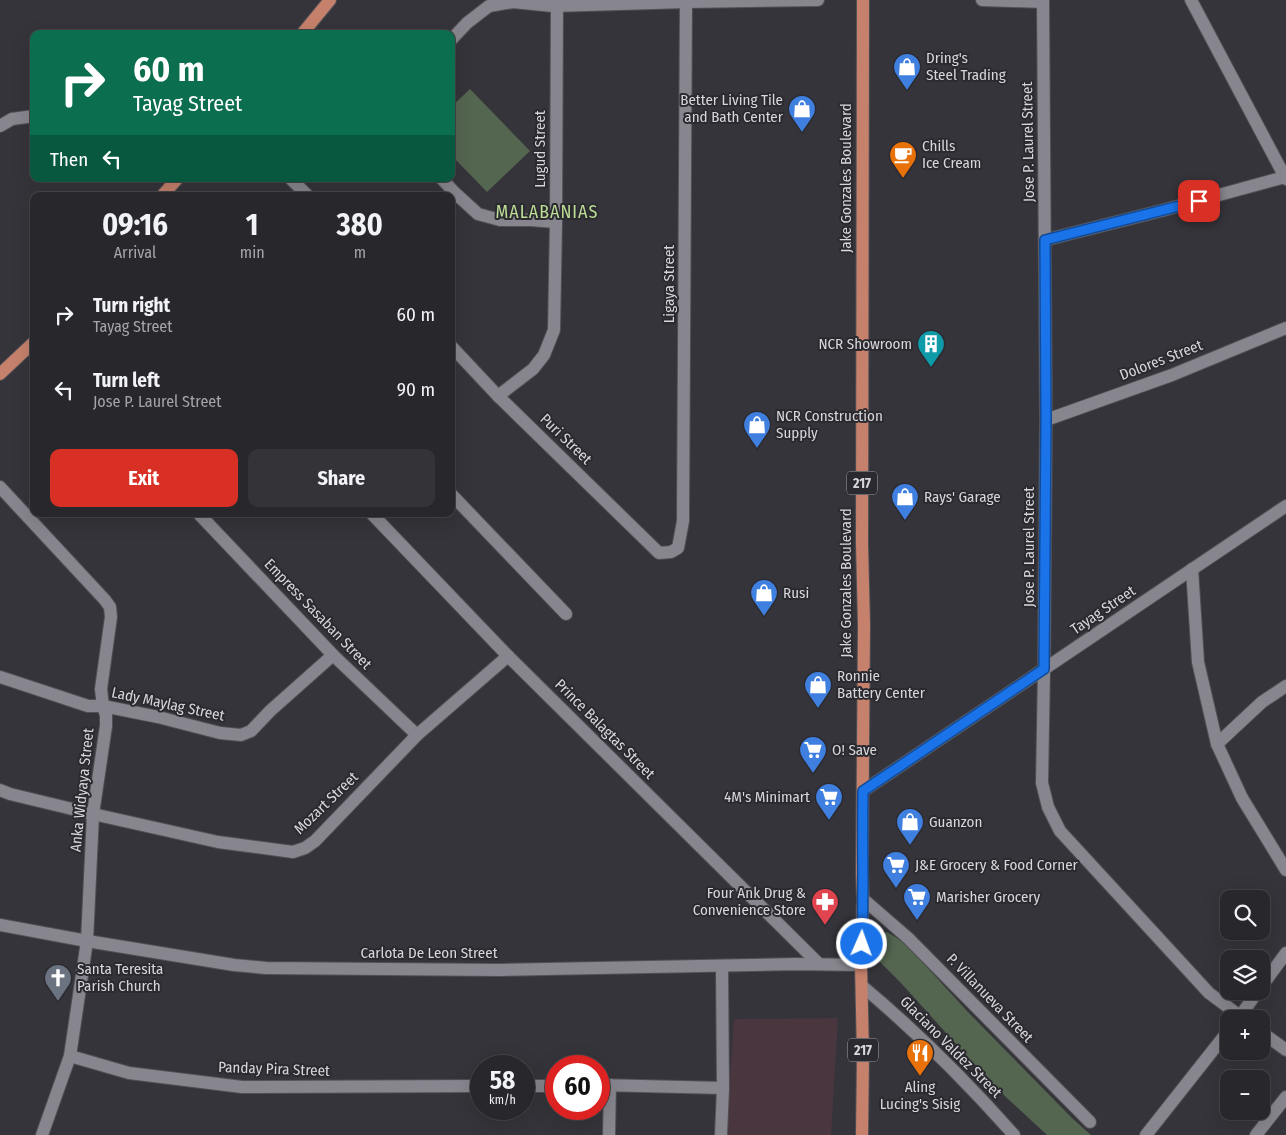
<!DOCTYPE html>
<html lang="en">
<head>
<meta charset="utf-8">
<style>
	:root { --surface:#28272c; --page:#343338; --text:#f1f3f6; --muted:#a5a5a9; --line:#444448; --accent:#d93025 }
	body { margin:0; font-family:"Fira Sans Condensed",sans-serif; background:var(--page); color:var(--text); height:100vh; display:flex; flex-direction:column; font-size:19px; white-space:nowrap }
	* { box-sizing:border-box; margin:0 }
	p { font-size:16px; color:var(--muted) }
	.icon { flex:none; width:28px; height:28px; fill:none; stroke:currentColor; stroke-width:2; stroke-linecap:round; stroke-linejoin:round }
	.map { position:relative; flex:1; overflow:hidden }
	.details { position:absolute; left:30px; top:192px; width:425px; height:325px; display:flex; flex-direction:column; background:var(--surface); border-radius:10px; box-shadow:0 5px 20px #0002,0 0 0 1px var(--line) }
	.details>* { flex:none }
	.top-card { position:absolute; left:30px; top:30px; width:425px; height:152px; border-radius:10px; box-shadow:0 5px 20px #0002,0 0 0 1px var(--line); background:#0b6e4f; color:#fff; overflow:hidden }
	.controls { position:absolute; left:1220px; top:890px; display:grid; gap:10px }
	.controls a { display:grid; place-items:center; width:50px; height:50px; border-radius:10px; background:var(--surface); box-shadow:0 5px 20px #0002,0 0 0 1px var(--line); font-size:25px }
	.speed { position:absolute; left:470px; top:1055px; display:flex; gap:10px; font-size:25px; font-weight:700; text-align:center }
	.speed>* { display:grid; place-content:center; width:65px; height:65px; border-radius:50%; background:var(--surface); box-shadow:0 5px 20px #0002,0 0 0 1px var(--line); line-height:1 }
	.speed small { font-size:12px; font-weight:400 }
	.speed .limit { border:8px solid #d22; background:#fff; color:#111 }
	.pin { position:absolute; display:grid; place-items:center; width:42px; height:42px; color:#fff; margin:-21px; border-radius:10px; box-shadow:0 2px 8px #0006 }
	.me { position:absolute; width:55px; margin:-28px; rotate:2deg; stroke-linejoin:round; filter:drop-shadow(0 0 4px #0008) }
	.turn { display:flex; align-items:center; gap:18px; height:105px; padding:0 20px; font-size:22px }
	.turn .icon { width:65px; height:65px; stroke-width:2.5 }
	.turn b { display:block; font-size:35px; line-height:42px }
	.then { display:flex; align-items:center; height:48px; padding:0 20px; background:#0003; gap:10px; font-size:19px }
	.eta { display:flex; justify-content:space-evenly; align-items:center; height:85px; text-align:center }
	.eta b { font-size:30px; font-weight:700; line-height:35px }
	.action { display:flex; gap:10px; margin-top:auto; padding:10px 20px }
	.action a { flex:1; height:58px; border-radius:10px; background:var(--accent); color:#fff; font-size:20px; font-weight:700; line-height:58px; text-align:center }
	.action a+a { background:var(--page); color:var(--text) }
	ul { padding:0; list-style:none }
	li { display:flex; align-items:center; gap:15px; height:75px; padding:0 20px }
	li div { flex:1 }
	li b { display:block; font-size:19px }
	li em { font-style:normal }
	.map>svg:first-child { display:block }
	.commercial { fill:#49363f }
	.green { fill:#546550 }
	.lines { fill:none; stroke-linecap:round; stroke-linejoin:round }
	.minor-casing { stroke:#515056; stroke-width:14 }
	.major-casing { stroke:#515056; stroke-width:14 }
	.minor { stroke:#87868e; stroke-width:12 }
	.major { stroke:#c5816b; stroke-width:12 }
	.route-casing { stroke:#114b97; stroke-width:12 }
	.route { stroke:#1a73e8; stroke-width:9 }
	.labels { text-anchor:middle; dominant-baseline:central; stroke-width:4; stroke-linejoin:round; paint-order:stroke }
	.shield { fill:#2b2a30; stroke:#a3a3a8; stroke-width:1 }
	.shield-label { font-size:14px; font-weight:bold; fill:#d7d7db }
	.poi-label { font-size:15px; fill:#d7d7db; stroke:#2b2a30; text-anchor:start }
	.street-label { font-size:15px; fill:#d7d7db; stroke:#2b2a30 }
	.quarter-label { font-size:18px; letter-spacing:1px; fill:#bddd96; stroke:#2b2a30 }
</style>
</head>
<body>
<div class="map">
<svg width="1286" height="1135" viewBox="0 0 1286 1135">
	<rect width="100%" height="100%" fill="#35343a"/>
	<polygon class="commercial" points="838,1018 831,1135 726,1135 734,1019"/>
	<g class="green">
		<polygon points="470,89 530,151 487,192 451,155 451,107"/>
		<polygon points="887,932 905,943 967,1011 1073,1119 1091,1135 1047,1135 993,1085 901,983 878,960 876,935"/>
	</g>
	<g class="lines">
		<defs>
			<g id="minor">
				<polyline points="982,0 1043,2"/>
				<polyline points="1043,0 1046,420 1044,669 1042,783 1048,807 1060,831 1209,993 1244,1019"/>
				<polyline points="1191,0 1286,179"/>
				<polyline points="451,40 467,23 489,6 513,2 553,6 686,2 818,0"/>
				<polyline points="0,126 12,119 34,116"/>
				<polyline points="291,179 308,196"/>
				<polyline points="442,179 455,193 478,214 500,220 530,220 556,222"/>
				<polyline points="1045,240 1164,210 1285,177"/>
				<polyline points="451,346 498,396 659,553 671,552 678,548 683,521 686,0"/>
				<polyline points="498,396 533,369 544,355 554,330 556,222 557,0"/>
				<polyline points="1046,420 1172,375 1286,328"/>
				<polyline points="0,487 105,600 110,607 111,617 101,689 103,706 106,715 106,726 93,814 87,941 70,1056 42,1135"/>
				<polyline points="451,494 566,614"/>
				<polyline points="199,514 333,655 417,735"/>
				<polyline points="372,514 508,656 819,964"/>
				<polyline points="1192,569 1198,662 1217,744 1242,798 1286,870"/>
				<polyline points="0,677 88,706 103,706 158,717 220,733 241,735 251,731 270,711 333,655"/>
				<polyline points="1217,744 1262,702 1286,686"/>
				<polyline points="0,790 10,794 93,814 218,842 293,852 305,848 315,841 417,735 508,656"/>
				<polyline points="863,791 1286,506"/>
				<polyline points="863,899 908,938 1090,1122"/>
				<polyline points="0,925 87,941 234,965 266,968 500,970 796,964 861,965"/>
				<path d="M862 986C916 1031 967 1082 1014 1135"/>
				<polyline points="1261,987 1286,953"/>
				<polyline points="1238,1019 1258,991"/>
				<polyline points="1261,1032 1286,1050"/>
				<polyline points="70,1056 129,1073 242,1087 481,1086"/>
				<polyline points="599,1085 723,1088"/>
				<polyline points="524,1086 556,1086"/>
				<polyline points="609,1135 610,1085"/>
				<polyline points="721,1135 723,1088 722,967"/>
				<polyline points="1146,1135 1229,1030"/>
				<polyline points="1256,1135 1286,1097"/>
			</g>
			<g id="major">
				<polyline points="302,34 330,0"/>
				<polyline points="162,196 177,179"/>
				<polyline points="0,374 34,342"/>
				<polyline points="862,1135 863,1055 861,965 863,899 862,873 864,625 862,544 863,0"/>
			</g>
		</defs>
		<use href="#minor" class="minor-casing"/>
		<use href="#major" class="major-casing"/>
		<use href="#minor" class="minor"/>
		<use href="#major" class="major"/>
	</g>
	<g class="lines">
		<defs>
			<path id="route" d="M862 944C864 893 862 842 863 791L1044 669 1046 420 1045 240 1199 201"/>
		</defs>
		<use href="#route" class="route-casing"/>
		<use href="#route" class="route"/>
	</g>
	<defs>
		<symbol id="shop-pin" viewBox="-11 -11 22 30"><path d="M0 17L-7.5 6A9.5 9.5 0 1 1 7.5 6Z" fill="#3f7fe0" stroke="#2b2a30"/><path d="M-5-2.5h2.3a2.7 3.5 0 0 1 5.4 0H5L5.5 6h-11ZM-1.5-2.5h3a1.5 2.3 0 0 0-3 0Z" fill="#fff"/></symbol>
		<symbol id="cafe-pin" viewBox="-11 -11 22 30"><path d="M0 17L-7.5 6A9.5 9.5 0 1 1 7.5 6Z" fill="#e8710a" stroke="#2b2a30"/><path d="M-5.5-4.5H6V0H3Q3 3.5 0 3.5H-2.5Q-5.5 3.5-5.5 0ZM3-3.2v2h1.7v-2ZM-6 4.5H4V6H-6Z" fill="#fff"/></symbol>
		<symbol id="building-pin" viewBox="-11 -11 22 30"><path d="M0 17L-7.5 6A9.5 9.5 0 1 1 7.5 6Z" fill="#0f9aa8" stroke="#2b2a30"/><path d="M-4-6H4V6H1V3H-1V6H-4ZM-2.5-4.3h1.7v1.8h-1.7ZM.8-4.3h1.7v1.8H.8ZM-2.5-1h1.7V.8h-1.7ZM.8-1h1.7V.8H.8Z" fill="#fff"/></symbol>
		<symbol id="supermarket-pin" viewBox="-11 -11 22 30"><path d="M0 17L-7.5 6A9.5 9.5 0 1 1 7.5 6Z" fill="#3f7fe0" stroke="#2b2a30"/><path d="M-6-5.5h2.5l.6 2H6L4.5 2H-2.5L-4.4-4H-6ZM-1.5 3.2a1.3 1.3 0 1 0 .1 0ZM3 3.2a1.3 1.3 0 1 0 .1 0Z" fill="#fff"/></symbol>
		<symbol id="pharmacy-pin" viewBox="-11 -11 22 30"><path d="M0 17L-7.5 6A9.5 9.5 0 1 1 7.5 6Z" fill="#e0444e" stroke="#2b2a30"/><path d="M-2-6h4v4h4v4h-4v4h-4v-4h-4v-4h4Z" fill="#fff"/></symbol>
		<symbol id="church-pin" viewBox="-11 -11 22 30"><path d="M0 17L-7.5 6A9.5 9.5 0 1 1 7.5 6Z" fill="#6b7280" stroke="#2b2a30"/><path d="M-1.2-6h2.4v3.5h3.3v2.4h-3.3V6h-2.4V-.1h-3.3v-2.4h3.3Z" fill="#fff"/></symbol>
		<symbol id="restaurant-pin" viewBox="-11 -11 22 30"><path d="M0 17L-7.5 6A9.5 9.5 0 1 1 7.5 6Z" fill="#e8710a" stroke="#2b2a30"/><path d="M-5-6h1v4h1v-4h1v4h1v-4h1v5L-1.5 .5V6h-2V.5L-5-1ZM5-6V6H3V1.5H1.5Q1.5-4 5-6Z" fill="#fff"/></symbol>
	</defs>
	<g fill-rule="evenodd">
		<use href="#shop-pin" x="891" y="51" width="32" height="43"/>
		<use href="#shop-pin" x="786" y="93" width="32" height="43"/>
		<use href="#cafe-pin" x="887" y="139" width="32" height="43"/>
		<use href="#building-pin" x="915" y="328" width="32" height="43"/>
		<use href="#shop-pin" x="741" y="409" width="32" height="43"/>
		<use href="#shop-pin" x="889" y="481" width="32" height="43"/>
		<use href="#shop-pin" x="748" y="577" width="32" height="43"/>
		<use href="#shop-pin" x="802" y="669" width="32" height="43"/>
		<use href="#supermarket-pin" x="797" y="734" width="32" height="43"/>
		<use href="#supermarket-pin" x="813" y="781" width="32" height="43"/>
		<use href="#shop-pin" x="894" y="806" width="32" height="43"/>
		<use href="#supermarket-pin" x="880" y="849" width="32" height="43"/>
		<use href="#supermarket-pin" x="901" y="881" width="32" height="43"/>
		<use href="#pharmacy-pin" x="809" y="886" width="32" height="43"/>
		<use href="#church-pin" x="42" y="962" width="32" height="43"/>
		<use href="#restaurant-pin" x="904" y="1037" width="32" height="43"/>
	</g>
	<g class="labels">
		<g class="shield">
			<rect x="847" y="471.5" width="30" height="23" rx="4"/>
			<rect x="848" y="1038.5" width="30" height="23" rx="4"/>
		</g>
		<g class="shield-label">
			<text x="862" y="483">217</text>
			<text x="863" y="1050">217</text>
		</g>
		<g class="poi-label">
			<text x="926" y="58">Dring's<tspan x="926" dy="17">Steel Trading</tspan></text>
			<text x="783" y="100" text-anchor="end">Better Living Tile<tspan x="783" dy="17">and Bath Center</tspan></text>
			<text x="922" y="146">Chills<tspan x="922" dy="17">Ice Cream</tspan></text>
			<text x="912" y="344" text-anchor="end">NCR Showroom</text>
			<text x="776" y="416">NCR Construction<tspan x="776" dy="17">Supply</tspan></text>
			<text x="924" y="497">Rays' Garage</text>
			<text x="783" y="593">Rusi</text>
			<text x="837" y="676">Ronnie<tspan x="837" dy="17">Battery Center</tspan></text>
			<text x="832" y="750">O! Save</text>
			<text x="810" y="797" text-anchor="end">4M's Minimart</text>
			<text x="929" y="822">Guanzon</text>
			<text x="915" y="865">J&amp;E Grocery &amp; Food Corner</text>
			<text x="806" y="893" text-anchor="end">Four Ank Drug &amp;<tspan x="806" dy="17">Convenience Store</tspan></text>
			<text x="936" y="897">Marisher Grocery</text>
			<text x="77" y="969">Santa Teresita<tspan x="77" dy="17">Parish Church</tspan></text>
			<text x="920" y="1087" text-anchor="middle">Aling<tspan x="920" dy="17">Lucing's Sisig</tspan></text>
		</g>
		<g class="street-label">
			<text transform="translate(1028 142) rotate(-91)">Jose P. Laurel Street</text>
			<text transform="translate(540 149) rotate(-90)">Lugud Street</text>
			<text transform="translate(846 178) rotate(-90)">Jake Gonzales Boulevard</text>
			<text transform="translate(669 284) rotate(-90)">Ligaya Street</text>
			<text transform="translate(1161 360) rotate(-21)">Dolores Street</text>
			<text transform="translate(566 439) rotate(44)">Puri Street</text>
			<text transform="translate(1029 547) rotate(-90)">Jose P. Laurel Street</text>
			<text transform="translate(846 583) rotate(-90)">Jake Gonzales Boulevard</text>
			<text transform="translate(1103 610) rotate(-34)">Tayag Street</text>
			<text transform="translate(318 614) rotate(46)">Empress Sasaban Street</text>
			<text transform="translate(168 704) rotate(12)">Lady Maylag Street</text>
			<text transform="translate(605 729) rotate(45)">Prince Balagtas Street</text>
			<text transform="translate(82 790) rotate(-84)">Anka Widyaya Street</text>
			<text transform="translate(326 803) rotate(-44)">Mozart Street</text>
			<text x="429" y="953">Carlota De Leon Street</text>
			<text transform="translate(990 998) rotate(46)">P. Villanueva Street</text>
			<text transform="translate(951 1047) rotate(45)">Glaciano Valdez Street</text>
			<text transform="translate(274 1069) rotate(2)">Panday Pira Street</text>
		</g>
		<g class="quarter-label">
			<text x="547" y="212">MALABANIAS</text>
		</g>
	</g>
</svg>
<div class="controls">
<a><svg class="icon" aria-label="search" viewBox="0 0 24 24"><circle cx="10" cy="10" r="6"/><path d="M15 15l6 6"/></svg></a>
<a><svg class="icon" aria-label="layers" viewBox="0 0 24 24"><path d="M12 4l9 5-9 5-9-5zM3 14l9 5 9-5"/></svg></a>
<a>+</a>
<a>−</a>
</div>
<div class="speed"><div>58<small>km/h</small></div><div class="limit">60</div></div>
<div class="pin" style="left:1199px;top:201px;background:#d93025"><svg class="icon" aria-label="arrive" viewBox="0 0 24 24"><path d="M6 21V4h12l-3 4 3 4H6"/></svg></div>
<svg class="me" style="left:862px;top:944px" viewBox="-20 -20 40 40"><circle r="17" fill="#1a73e8" stroke="#fff" stroke-width="3"/><path d="M0-11L8 9 0 5-8 9z" fill="#fff"/></svg>
<div class="top-card">
<div class="turn"><svg class="icon" aria-label="right" viewBox="0 0 24 24"><path d="M7 20v-9h11M14 6l5 5-5 5"/></svg><div><b>60 m</b>Tayag Street</div></div>
<div class="then">Then<svg class="icon" aria-label="left" viewBox="0 0 24 24"><path d="M17 20v-9H6M10 6l-5 5 5 5"/></svg></div>
</div>
<section class="details">
<div class="eta">
<div><b>09:16</b><p>Arrival</p></div>
<div><b>1</b><p>min</p></div>
<div><b>380</b><p>m</p></div>
</div>
<ul>
<li><svg class="icon" aria-label="right" viewBox="0 0 24 24"><path d="M7 20v-9h11M14 6l5 5-5 5"/></svg><div><b>Turn right</b><p>Tayag Street</p></div><em>60 m</em></li>
<li><svg class="icon" aria-label="left" viewBox="0 0 24 24"><path d="M17 20v-9H6M10 6l-5 5 5 5"/></svg><div><b>Turn left</b><p>Jose P. Laurel Street</p></div><em>90 m</em></li>
</ul>
<div class="action"><a>Exit</a><a>Share</a></div>
</section>
</div>
</body>
</html>
